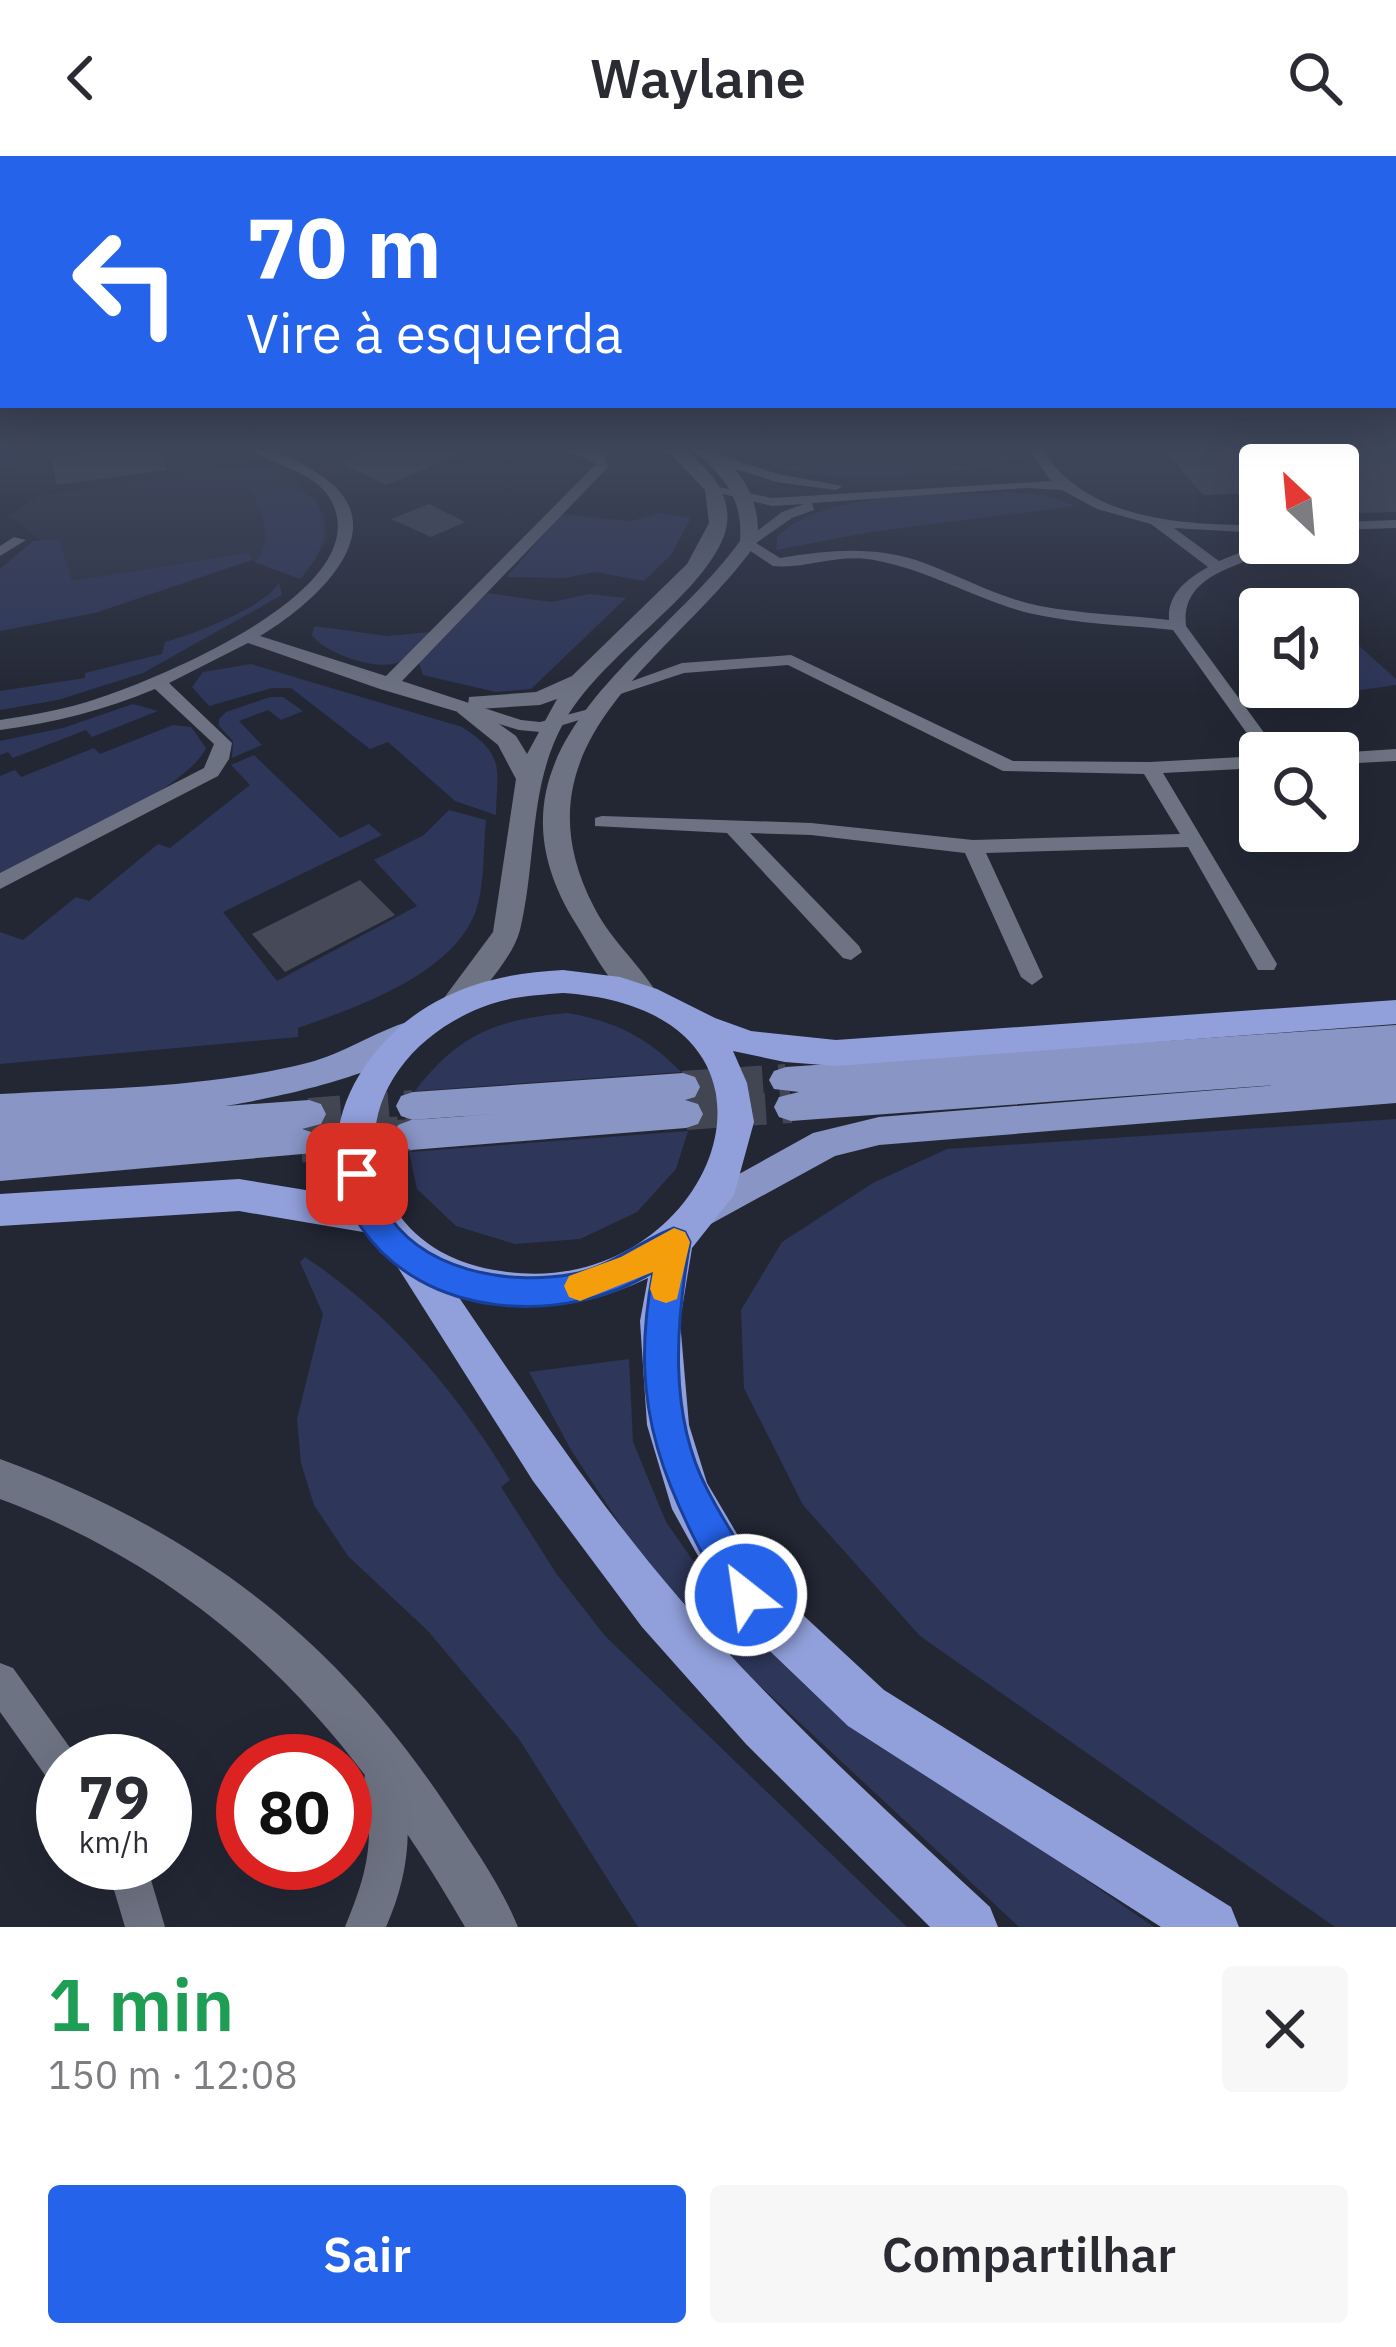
<!DOCTYPE html>
<html lang="pt">
<head>
<meta charset="utf-8">
<style>
	:root { --surface:#fff; --page:#f7f7f7; --text:#2b2b33; --muted:#7c7c81; --accent:#2563eb }
	body { margin:0; font-family:"IBM Plex Sans",sans-serif; background:var(--page); color:var(--text); height:100vh; display:flex; flex-direction:column; font-size:45px; white-space:nowrap }
	* { box-sizing:border-box; margin:0 }
	p { font-size:39px; color:var(--muted) }
	.icon { flex:none; width:66px; height:66px; fill:none; stroke:currentColor; stroke-width:2; stroke-linecap:round; stroke-linejoin:round }
	.map { position:relative; height:1771px; overflow:hidden }
	.drawer { display:flex; flex-direction:column; background:var(--surface); flex:1 }
	.drawer>* { flex:none }
	.top-card { position:absolute; left:0px; top:0px; width:1398px; height:252px; box-shadow:0 12px 48px #0002; background:#2563eb; color:#fff; overflow:hidden }
	.needle { width:78px; rotate:334deg }
	.tools { position:absolute; left:1239px; top:288px; display:grid; gap:24px }
	.tools a { display:grid; place-items:center; width:120px; height:120px; border-radius:12px; background:var(--surface); box-shadow:0 12px 48px #0002; font-size:60px }
	.speed { position:absolute; left:36px; top:1578px; display:flex; gap:24px; font-size:60px; font-weight:700; text-align:center }
	.speed>* { display:grid; place-content:center; width:156px; height:156px; border-radius:50%; background:var(--surface); box-shadow:0 12px 48px #0002; line-height:1 }
	.speed small { font-size:30px; font-weight:400 }
	.speed .limit { border:18px solid #d22; background:#fff; color:#111 }
	.pin { position:absolute; display:grid; place-items:center; width:102px; height:102px; color:#fff; margin:-51px; border-radius:24px; box-shadow:0 6px 18px #0006 }
	.me { position:absolute; width:132px; margin:-66px; rotate:330deg; stroke-linejoin:round; filter:drop-shadow(0 0 9px #0008) }
	.turn { display:flex; align-items:center; gap:42px; height:252px; padding:0 48px; font-size:54px }
	.turn .icon { width:156px; height:156px; stroke-width:2.5 }
	.turn b { display:block; font-size:84px; line-height:102px }
	.round { display:grid; place-items:center; flex:none; width:126px; height:126px; border-radius:12px; background:var(--page) }
	.summary { display:flex; align-items:center; justify-content:space-between; height:204px; padding:0 48px }
	h1 { font-size:72px; font-weight:600; line-height:90px; color:#1e9e55 }
	.primary-button { display:flex; gap:24px; margin-top:auto; padding:24px 48px }
	.primary-button a { flex:1; height:138px; border-radius:12px; background:var(--accent); color:#fff; font-size:48px; font-weight:600; line-height:138px; text-align:center }
	.primary-button a+a { background:var(--page); color:var(--text) }
	header { display:flex; justify-content:space-between; align-items:center; height:156px; padding:0 48px; background:var(--surface); font-size:54px; font-weight:600 }
	.map>svg:first-child { display:block }
	.built { fill:#2b3043 }
	.green { fill:#2e365a }
	.building { fill:#464a58 }
	.lines { fill:none; stroke-linecap:round; stroke-linejoin:round }
	.primary-tunnel-far1 { stroke:#424652; stroke-width:32; stroke-dasharray:32 16; stroke-linecap:butt }
	.primary-tunnel { stroke:#424652; stroke-width:39; stroke-dasharray:39 20; stroke-linecap:butt }
	.minor { fill:#6e7383; fill-rule:evenodd }
	.tertiary { fill:#6e7383; fill-rule:evenodd }
	.primary { fill:#8895c5; fill-rule:evenodd }
	.trunk { fill:#91a0db; fill-rule:evenodd }
	.route { fill:#2563eb; stroke:#184099; stroke-width:3 }
	.slow { fill:#f59e0b }
</style>
</head>
<body>
<header><svg class="icon" aria-label="back" viewBox="0 0 24 24"><path d="M15 5l-7 7 7 7"/></svg>Waylane<svg class="icon" aria-label="search" viewBox="0 0 24 24"><circle cx="10" cy="10" r="6"/><path d="M15 15l6 6"/></svg></header>
<div class="map">
<svg width="1396" height="1771" viewBox="0 0 1396 1771">
	<rect width="100%" height="100%" fill="#232734"/>
	<polygon class="built" points="256,309 298,327 325,358 327,384 302,422 251,404 101,454 42,430 39,384 16,364 5,362 38,340"/>
	<g class="green">
		<path d="M729 294H1012L1013 297 1006 306 989 311C901 321 811 332 729 294Z"/>
		<path d="M250 329 280 330 314 342C332 375 324 396 300 423L254 406C276 386 260 353 250 329Z"/>
		<path d="M1008 336 1044 339 1076 350 871 376 776 394 777 381C824 333 943 340 1008 336Z"/>
		<polygon points="661,357 691,362 671,399 644,425 595,416 564,422 506,421 562,358 630,365"/>
		<polygon points="59,383 72,425 249,397 252,404 95,457 0,475 0,413 33,385"/>
		<path d="M279 427 282 439 143 517 58 544 0 554V535L85 522V517L162 498 165 486C196 477 265 451 279 427Z"/>
		<polygon points="487,437 552,446 589,438 626,442 531,533 496,536 423,519 419,507"/>
		<path d="M314 470 387 480 431 476C422 484 413 497 403 504 382 518 325 498 312 479Z"/>
		<polygon points="1348,480 1396,523 1396,529 1347,536 1338,524 1338,482"/>
		<path d="M251 508 462 571C506 599 497 613 496 659L455 645 388 586 370 593 291 532H272L209 550 192 531 203 516Z"/>
		<polygon points="270,541 283,541 303,555 281,564 268,554 239,565 262,589 232,602 233,585 219,570 219,563 226,556"/>
		<polygon points="133,548 158,555 92,581 86,574 13,602 8,596 0,599 0,585 63,572"/>
		<path d="M173 569 191 571 206 592C185 636 48 693 0 717V620L15 614 21 621 94 592 100 598Z"/>
		<path d="M254 599 340 682 369 668 382 679 223 756 277 825 417 750 374 704 424 679 449 654 486 664C483 692 485 731 475 757 451 819 355 852 298 872V881L0 908V776L23 784 76 741 89 745 158 688 170 692 250 629 231 609Z"/>
		<path d="M568 857C616 866 647 881 681 916L415 935C458 878 498 863 568 857Z"/>
		<polygon points="1396,963 1396,1771 1335,1771 920,1480 803,1349 744,1232 741,1154 782,1086 873,1027 947,993"/>
		<polygon points="688,975 676,1013 637,1056 580,1083 515,1088 456,1070 417,1033 409,996"/>
		<path d="M305 1101C391 1158 457 1236 510 1324L501 1331 556 1417 605 1480 907 1771H638L519 1583 428 1475 348 1400 314 1349 301 1307 297 1263 323 1158 300 1106Z"/>
		<polygon points="629,1203 633,1286 666,1366 713,1433 805,1529 1154,1771 1019,1771 712,1485 631,1385 571,1294 529,1216"/>
	</g>
	<g class="building">
		<polygon points="104,294 159,294 167,314 57,329 51,303"/>
		<polygon points="373,294 471,294 471,295 386,329 339,307"/>
		<polygon points="1164,294 1260,294 1260,337 1203,339"/>
		<polygon points="1396,294 1396,356 1359,357 1338,337 1338,295"/>
		<polygon points="429,348 465,366 431,381 391,363"/>
		<polygon points="360,724 395,759 285,816 252,778"/>
	</g>
	<g class="lines">
		<g class="primary-tunnel-far1">
			<polyline points="683,931 786,924"/>
			<polyline points="309,958 413,950"/>
			<polyline points="686,958 791,951"/>
			<polyline points="397,980 411,979"/>
		</g>
		<polyline class="primary-tunnel" points="301,987 411,979"/>
		<g class="minor">
			<path d="M251 294C276 294 300 305 320 319 402 372 312 449 260 480L386 520 596 308 568 294 603 298 608 311 402 525 521 564 540 566 593 552 602 557 540 576 519 574 380 533 248 487 169 527 232 587 229 603 218 620 0 733V717L204 612 214 588 155 533C105 554 54 567 0 574V564C33 559 67 553 99 542 159 522 385 431 329 341 313 315 274 310 251 294Z"/>
			<path d="M1029 294H1043C1087 365 1184 369 1260 369V377L1174 372 1219 405 1264 387H1284C1250 411 1180 413 1186 470L1279 597H1261L1173 474C1127 469 1078 468 1033 458 978 445 930 414 874 404 839 397 807 413 773 410L740 388 782 356 804 348 772 350 707 334 714 330 772 342 1051 325ZM1026 332 1062 334 1097 353 1151 368 1208 411C1187 423 1167 438 1169 464 1127 459 1082 458 1040 450 1000 442 964 422 927 408 877 389 831 394 780 402L756 387 792 362 814 354 812 347Z"/>
			<polygon points="713,297 778,318 843,330 836,334 776,326 708,304 706,301"/>
			<polygon points="1396,364 1396,372 1338,374 1338,366"/>
			<polygon points="14,381 26,384 0,400 0,390"/>
			<polygon points="791,499 1013,605 1150,606 1260,600 1260,612 1163,617 1277,808 1274,814 1258,814 1188,691 986,697 1043,821 1032,829 1021,821 965,697 811,679 750,677 859,790 862,796 851,804 843,802 727,677 595,670 595,662 602,660 811,667 973,684 1180,678 1144,618 1003,615 788,509 684,517 608,542 599,537 682,507"/>
			<polygon points="1396,593 1396,605 1338,608 1335,597"/>
			<polygon points="0,1507 13,1512 76,1600 78,1605 63,1605 63,1632 50,1626 0,1556"/>
			<path d="M381 1601 394 1607C417 1661 409 1719 386 1771H345C358 1739 369 1710 369 1675 369 1652 359 1628 368 1607Z"/>
			<polygon points="106,1707 146,1707 165,1771 125,1771"/>
		</g>
		<g class="tertiary">
			<path d="M667 294H685C711 313 737 345 724 380 699 444 600 499 563 568 528 632 537 704 520 774 513 802 481 834 464 858H444L439 850 444 842 493 776 516 623 498 589 457 556 468 549 469 541 536 536 572 520 687 408 709 367 705 334ZM557 543 527 598 516 580 478 553 540 549Z"/>
			<path d="M694 294H713C745 316 760 346 758 385 677 502 507 582 594 751 611 785 641 809 659 841L645 852C616 843 592 793 576 768 467 593 655 502 740 385 743 341 724 322 694 294Z"/>
			<path d="M0 1303C196 1375 332 1478 448 1652 473 1690 501 1729 518 1771H465C351 1573 218 1425 0 1343Z"/>
		</g>
		<g class="primary">
			<path d="M410 865 422 868 426 877C405 916 269 943 225 950L309 944 321 948 326 958 321 968 302 973 314 977 319 987 314 997 0 1025V966L39 964 0 966V938C102 932 207 932 307 907 343 898 374 876 410 865Z"/>
			<polygon points="1396,869 1396,947 879,989 835,1000 707,1070 694,1065 688,1054 694,1043 813,977 879,961 1277,929 791,965 779,961 774,951 779,941 799,936 774,933 769,924 774,915 786,911"/>
			<polygon points="683,917 695,921 700,931 695,941 685,944 698,948 703,958 698,968 686,972 411,994 398,989 393,979 398,969 411,964 549,954 413,964 401,960 396,950 401,940 413,936"/>
		</g>
		<path class="trunk" d="M563 814 620 821 657 833 715 862 751 875 836 884 1396 844V868L836 910 785 906 733 895 747 927 754 966 734 1039 692 1092 680 1165 689 1269 707 1327 763 1422 884 1534 1231 1751 1239 1771H1161L848 1570 729 1456 672 1353 647 1269 640 1165 648 1122C584 1153 526 1158 458 1140 528 1243 598 1348 679 1442 775 1553 883 1652 990 1751L998 1771H930L746 1588 642 1471 533 1325 395 1107 381 1097 369 1077 239 1055 0 1070V1038L239 1023 348 1041C311 963 375 874 445 841 482 823 522 816 563 814ZM563 837C831 855 711 1149 501 1115 458 1109 419 1090 395 1053 341 966 402 878 491 848 514 840 539 839 563 837Z"/>
	</g>
	<linearGradient id="sky" x2="0" y2="1"><stop stop-color="#13151d"/><stop offset="0.54" stop-color="#3f475c"/><stop offset="1" stop-color="#3f475c" stop-opacity="0"/></linearGradient>
	<rect width="1396" height="542" fill="url(#sky)"/>
	<path class="route" d="M357 1006 368 1009C375 1023 377 1039 384 1052 420 1115 508 1130 573 1118 611 1111 640 1085 674 1072L685 1076 690 1086C676 1166 668 1258 707 1333 725 1369 750 1402 766 1439L760 1453 746 1458 732 1453C666 1333 626 1257 653 1116 563 1171 423 1163 361 1071 351 1056 348 1035 342 1018L347 1009Z"/>
	<polygon class="slow" points="674,1072 685,1076 690,1086 677,1143 666,1147 654,1143 650,1133 653,1116 580,1145 569,1141 564,1130 569,1120 621,1101"/>
</svg>
<div class="tools">
<a><svg class="needle" viewBox="-14 -14 28 28"><path d="M0-13l5 13h-10z" fill="#e53935"/><path d="M0 13l5-13h-10z" fill="#7c7c81"/></svg></a>
<a><svg class="icon" aria-label="sound" viewBox="0 0 24 24"><path d="M4 9h4l5-4v14l-5-4H4zM17 9q2 3 0 6"/></svg></a>
<a><svg class="icon" aria-label="search" viewBox="0 0 24 24"><circle cx="10" cy="10" r="6"/><path d="M15 15l6 6"/></svg></a>
</div>
<div class="speed"><div>79<small>km/h</small></div><div class="limit">80</div></div>
<div class="pin" style="left:357px;top:1018px;background:#d93025"><svg class="icon" aria-label="arrive" viewBox="0 0 24 24"><path d="M6 21V4h12l-3 4 3 4H6"/></svg></div>
<svg class="me" style="left:746px;top:1439px" viewBox="-20 -20 40 40"><circle r="17" fill="#2563eb" stroke="#fff" stroke-width="3"/><path d="M0-11L8 9 0 5-8 9z" fill="#fff"/></svg>
<div class="top-card">
<div class="turn"><svg class="icon" aria-label="left" viewBox="0 0 24 24"><path d="M17 20v-9H6M10 6l-5 5 5 5"/></svg><div><b>70 m</b>Vire à esquerda</div></div>
</div>
</div>
<section class="drawer">
<div class="summary"><div><h1>1 min</h1><p>150 m · 12:08</p></div><a class="round"><svg class="icon" aria-label="close" viewBox="0 0 24 24"><path d="M6 6l12 12M18 6L6 18"/></svg></a></div>
<div class="primary-button"><a>Sair</a><a>Compartilhar</a></div>
</section>
</body>
</html>
